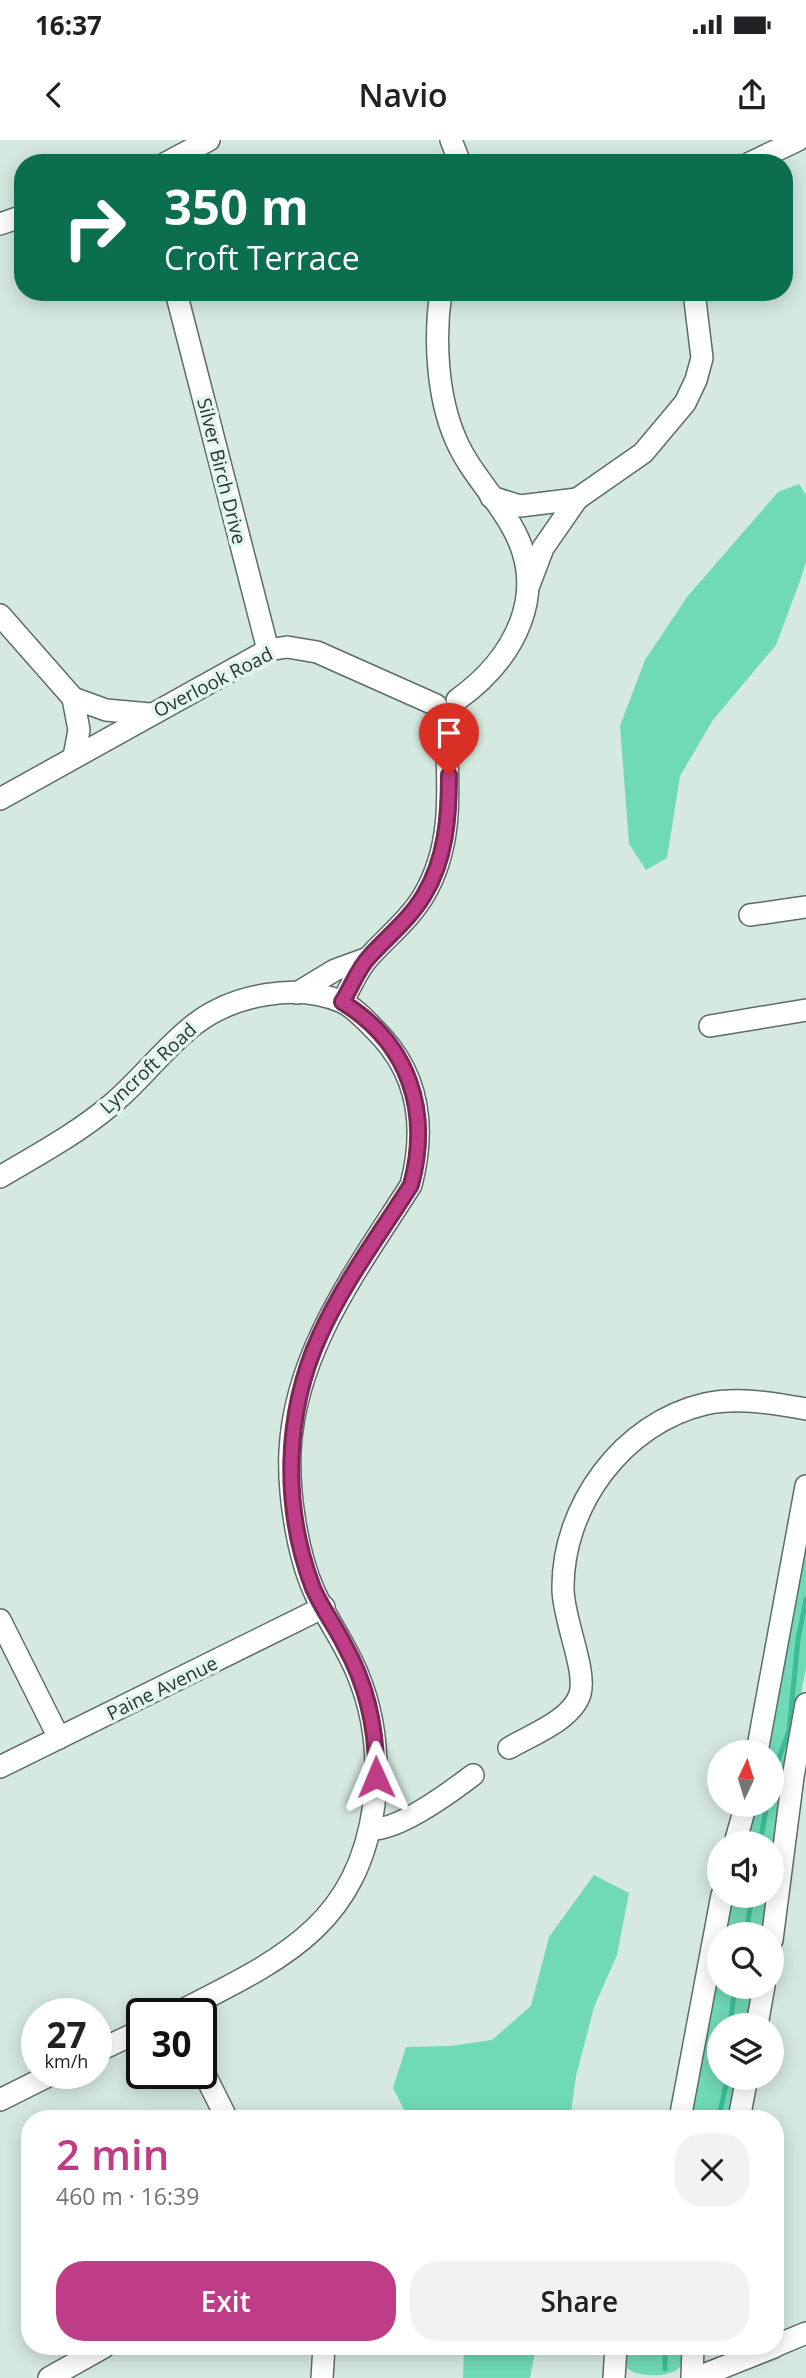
<!DOCTYPE html>
<html lang="en">
<head>
<meta charset="utf-8">
<style>
	:root { --surface:#fff; --page:#f2f2f2; --text:#202124; --muted:#757577; --accent:#be3d86 }
	body { margin:0; font-family:"Open Sans",sans-serif; background:var(--page); color:var(--text); height:100vh; display:flex; flex-direction:column; font-size:26px; white-space:nowrap }
	* { box-sizing:border-box; margin:0 }
	p { font-size:23px; color:var(--muted) }
	.icon { flex:none; width:38px; height:38px; fill:none; stroke:currentColor; stroke-width:2; stroke-linecap:round; stroke-linejoin:round }
	.map { position:relative; flex:1; overflow:hidden }
	.details { position:absolute; left:21px; top:1970px; width:763px; height:245px; display:flex; flex-direction:column; background:var(--surface); border-radius:28px; box-shadow:0 4px 18px #0003 }
	.details>* { flex:none }
	.banner { position:absolute; left:14px; top:14px; width:779px; height:147px; border-radius:28px; box-shadow:0 4px 18px #0003; background:#0b6e4f; color:#fff; overflow:hidden }
	.needle { width:46px; rotate:4deg }
	.fabs { position:absolute; left:707px; top:1600px; display:grid; gap:14px }
	.fabs a { display:grid; place-items:center; width:77px; height:77px; border-radius:50%; background:var(--surface); box-shadow:0 4px 18px #0003; font-size:35px }
	.speed { position:absolute; left:21px; top:1858px; display:flex; gap:14px; font-size:35px; font-weight:700; text-align:center }
	.speed>* { display:grid; place-content:center; width:91px; height:91px; border-radius:50%; background:var(--surface); box-shadow:0 4px 18px #0003; line-height:1 }
	.speed small { font-size:18px; font-weight:400 }
	.speed .limit { border:4px solid #111; border-radius:10px; background:#fff; color:#111 }
	.pin { position:absolute; display:grid; place-items:center; width:60px; height:60px; color:#fff; margin:-72px -30px; border-radius:50% 50% 50% 0; rotate:-45deg; box-shadow:0 0 7px #0007 }
	.pin .icon { rotate:45deg }
	.me { position:absolute; width:77px; margin:-38px; rotate:359deg; stroke-linejoin:round; filter:drop-shadow(0 0 5px #0008) }
	.turn { display:flex; align-items:center; gap:24px; height:147px; padding:0 35px; font-size:32px }
	.turn .icon { width:91px; height:91px; stroke-width:2.5 }
	.turn b { display:block; font-size:49px; line-height:60px }
	.round { display:grid; place-items:center; flex:none; width:74px; height:74px; border-radius:28px; background:var(--page) }
	.headline { display:flex; align-items:center; justify-content:space-between; height:119px; padding:0 35px }
	h1 { font-size:42px; font-weight:600; line-height:52px; color:var(--accent) }
	.primary-button { display:flex; gap:14px; margin-top:auto; padding:14px 35px }
	.primary-button a { flex:1; height:80px; border-radius:28px; background:var(--accent); color:#fff; font-size:28px; font-weight:600; line-height:80px; text-align:center }
	.primary-button a+a { background:var(--page); color:var(--text) }
	.status { display:flex; justify-content:space-between; align-items:center; height:49px; padding:0 35px; background:var(--surface); direction:ltr }
	.status svg { height:19px; fill:currentColor }
	header { display:flex; justify-content:space-between; align-items:center; height:91px; padding:0 35px; background:var(--surface); font-size:32px; font-weight:600 }
	.map>svg:first-child { display:block }
	.green { fill:#70dab7 }
	.lines { fill:none; stroke-linecap:round; stroke-linejoin:round }
	.stream { stroke:#3dbd97; stroke-width:5 }
	.minor-casing { stroke:#5b6d66; stroke-width:24 }
	.minor { stroke:#fff; stroke-width:21 }
	.route-casing { stroke:#7c2857; stroke-width:18 }
	.route { stroke:#be3d86; stroke-width:12 }
	.labels { text-anchor:middle; dominant-baseline:central; stroke-width:7; stroke-linejoin:round; paint-order:stroke }
	.street-label { font-size:19px; fill:#2d3532; stroke:#e2f6ee }
</style>
</head>
<body>
<div class="status"><b>16:37</b><svg viewBox="0 0 49 12"><path d="M0 12V9h3v3zM5 12V6h3v6zM10 12V3h3v9zM15 12V0h3v12zM26 1h20v11H26zM47 4h2v5h-2z"/></svg></div>
<header><svg class="icon" aria-label="back" viewBox="0 0 24 24"><path d="M15 5l-7 7 7 7"/></svg>Navio<svg class="icon" aria-label="share" viewBox="0 0 24 24"><path d="M12 15V3M7 8l5-5 5 5M5 13v7h14v-7"/></svg></header>
<div class="map">
<svg width="806" height="2238" viewBox="0 0 806 2238">
	<rect width="100%" height="100%" fill="#d5e9e1"/>
	<g class="green">
		<polygon points="799,344 806,355 806,422 801,438 776,505 713,580 680,636 667,718 646,730 629,704 620,586 645,520 687,457 778,352"/>
		<polygon points="806,1396 806,1527 783,1651 778,1723 767,1794 724,1794 731,1755 772,1755 772,1703 743,1703 753,1664 772,1664 772,1612 767,1612"/>
		<polygon points="594,1735 629,1753 617,1815 594,1867 576,1936 570,1979 409,1979 393,1948 406,1907 450,1906 492,1900 531,1866 549,1797"/>
		<polygon points="719,1818 719,1846 758,1846 750,1885 719,1885 719,1937 740,1937 731,1979 688,1979"/>
		<polygon points="464,2207 536,2207 530,2238 463,2238"/>
		<path d="M625 2207H685C685 2215 684 2223 678 2229 666 2238 638 2237 627 2228Z"/>
	</g>
	<g class="lines">
		<g class="stream">
			<polyline points="772,1637 789,1591 798,1499 806,1459"/>
			<polyline points="760,1703 767,1664"/>
			<polyline points="746,1794 752,1755"/>
			<polyline points="730,1885 735,1846"/>
			<polyline points="718,1979 728,1937"/>
			<polyline points="665,2207 665,2229"/>
		</g>
		<defs>
			<g id="minor">
				<polyline points="451,0 460,23"/>
				<polyline points="166,23 209,0"/>
				<polyline points="750,23 798,0"/>
				<polyline points="0,84 23,76"/>
				<polyline points="176,152 268,510"/>
				<path d="M441 152C434 198 437 257 456 300 470 332 494 355 511 385 551 453 514 519 457 560"/>
				<polyline points="491,357 520,366 577,359"/>
				<polyline points="529,445 543,408 577,359 643,313 685,263 696,240 702,218 694,152"/>
				<polyline points="0,475 73,558 106,570 150,574"/>
				<polyline points="73,558 79,590 74,617"/>
				<polyline points="0,659 268,510 287,507 317,512 436,565"/>
				<polyline points="750,775 806,767"/>
				<polyline points="297,853 335,830 368,818"/>
				<path d="M342 862C351 847 358 828 370 816 388 796 410 779 424 755 456 701 447 640 446 580"/>
				<polyline points="710,886 806,870"/>
				<path d="M0 1037C37 1015 78 993 111 965 141 940 165 907 195 884 233 855 297 842 342 862 357 869 370 885 382 897 420 939 425 991 411 1045 359 1127 295 1210 290 1311 288 1352 297 1413 314 1451 327 1480 346 1505 358 1535 375 1576 379 1620 374 1664 357 1790 275 1822 175 1874"/>
				<polyline points="0,1480 59,1598"/>
				<path d="M509 1608C531 1595 572 1580 580 1554 587 1530 563 1479 563 1449 562 1366 623 1283 705 1264 738 1257 773 1263 806 1269"/>
				<polyline points="757,1612 806,1346"/>
				<polyline points="0,1627 324,1467"/>
				<path d="M370 1689C397 1692 452 1651 473 1635"/>
				<polyline points="735,1703 746,1664"/>
				<polyline points="772,1800 793,1637 806,1564"/>
				<polyline points="757,1885 764,1846"/>
				<polyline points="96,1912 142,1890"/>
				<polyline points="201,1927 227,1979"/>
				<polyline points="0,1960 52,1934"/>
				<polyline points="680,1979 722,1755"/>
				<polyline points="739,1979 747,1937"/>
				<polyline points="775,2206 806,2193"/>
				<polyline points="49,2238 104,2207"/>
				<polyline points="322,2238 324,2207"/>
				<polyline points="614,2238 616,2207"/>
				<polyline points="692,2238 693,2207"/>
				<polyline points="696,2238 774,2207"/>
			</g>
		</defs>
		<use href="#minor" class="minor-casing"/>
		<use href="#minor" class="minor"/>
	</g>
	<g class="lines">
		<defs>
			<path id="route" d="M376 1637C377 1590 367 1545 344 1504 335 1486 321 1467 313 1448 282 1367 284 1274 320 1195 344 1142 380 1094 411 1045 431 971 409 903 342 862 351 848 358 828 370 816 388 796 410 779 424 755 446 719 449 676 449 635"/>
		</defs>
		<use href="#route" class="route-casing"/>
		<use href="#route" class="route"/>
	</g>
	<g class="labels">
		<g class="street-label">
			<text transform="translate(222 331) rotate(76)">Silver Birch Drive</text>
			<text transform="translate(213 542) rotate(-27)">Overlook Road</text>
			<text transform="translate(148 928) rotate(-43)">Lyncroft Road</text>
			<text transform="translate(162 1548) rotate(-26)">Paine Avenue</text>
		</g>
	</g>
</svg>
<div class="fabs">
<a><svg class="needle" viewBox="-14 -14 28 28"><path d="M0-13l5 13h-10z" fill="#e53935"/><path d="M0 13l5-13h-10z" fill="#757577"/></svg></a>
<a><svg class="icon" aria-label="sound" viewBox="0 0 24 24"><path d="M4 9h4l5-4v14l-5-4H4zM17 9q2 3 0 6"/></svg></a>
<a><svg class="icon" aria-label="search" viewBox="0 0 24 24"><circle cx="10" cy="10" r="6"/><path d="M15 15l6 6"/></svg></a>
<a><svg class="icon" aria-label="layers" viewBox="0 0 24 24"><path d="M12 4l9 5-9 5-9-5zM3 14l9 5 9-5"/></svg></a>
</div>
<div class="speed"><div>27<small>km/h</small></div><div class="limit">30</div></div>
<div class="pin" style="left:449px;top:635px;background:#d93025"><svg class="icon" aria-label="arrive" viewBox="0 0 24 24"><path d="M6 21V4h12l-3 4 3 4H6"/></svg></div>
<svg class="me" style="left:376px;top:1637px" viewBox="-20 -20 40 40"><path d="M0-17L14 15 0 8-14 15z" fill="#be3d86" stroke="#fff" stroke-width="4"/></svg>
<div class="banner">
<div class="turn"><svg class="icon" aria-label="right" viewBox="0 0 24 24"><path d="M7 20v-9h11M14 6l5 5-5 5"/></svg><div><b>350 m</b>Croft Terrace</div></div>
</div>
<section class="details">
<div class="headline"><div><h1>2 min</h1><p>460 m · 16:39</p></div><a class="round"><svg class="icon" aria-label="close" viewBox="0 0 24 24"><path d="M6 6l12 12M18 6L6 18"/></svg></a></div>
<div class="primary-button"><a>Exit</a><a>Share</a></div>
</section>
</div>
</body>
</html>
